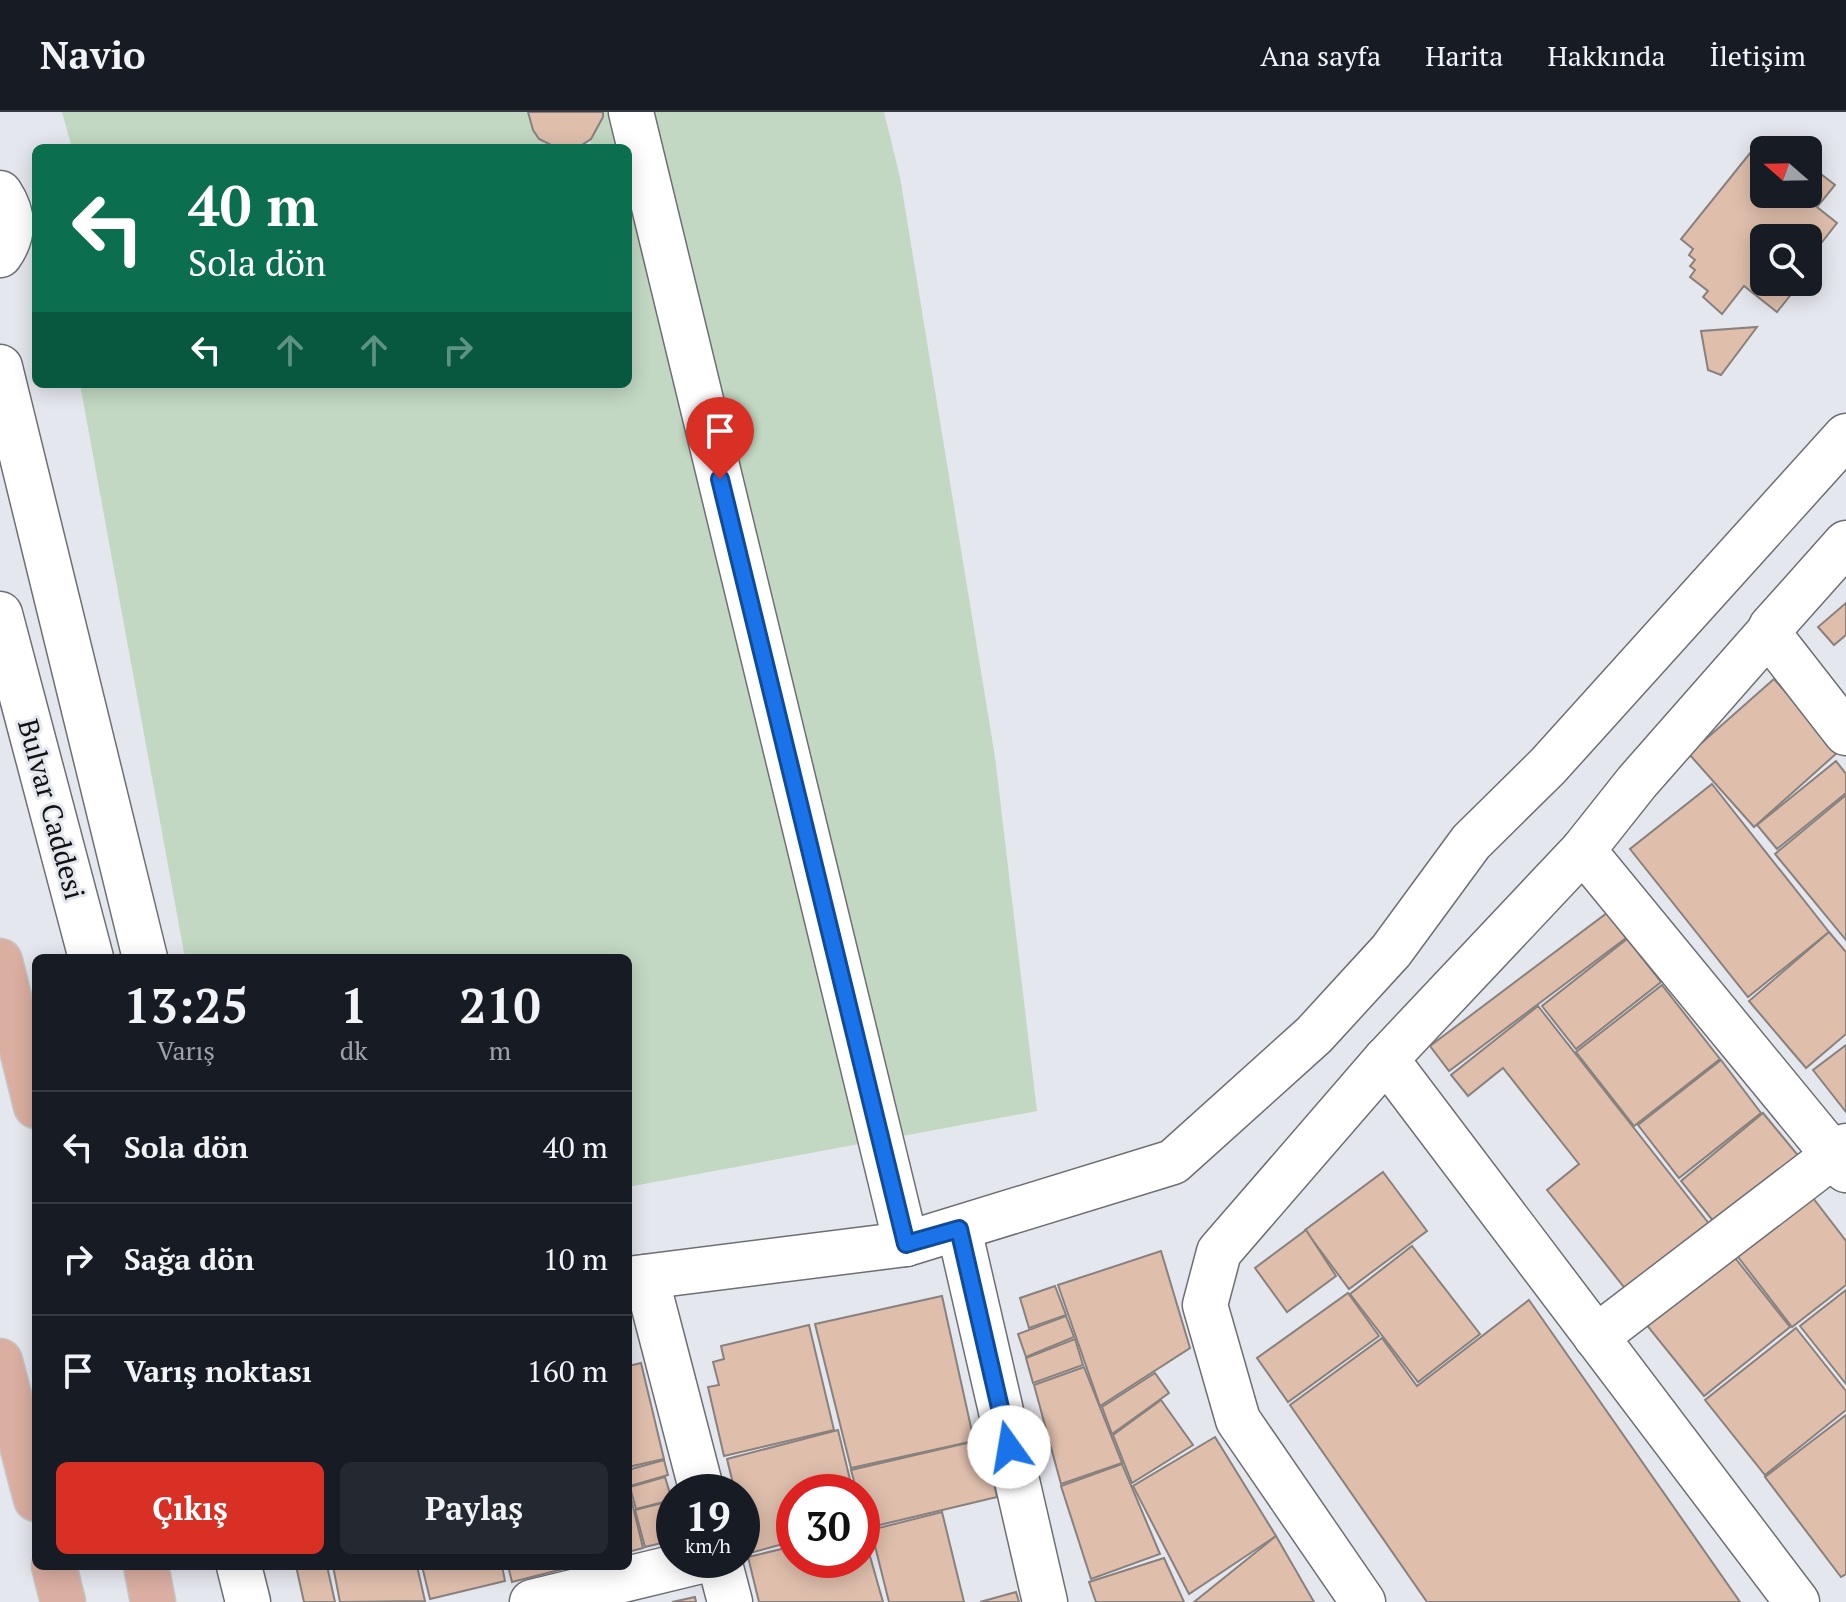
<!DOCTYPE html>
<html lang="tr">
<head>
<meta charset="utf-8">
<style>
	:root { --surface:#171b24; --page:#242831; --text:#f1f3f6; --muted:#9ea1a6; --line:#363941; --accent:#d93025 }
	body { margin:0; font-family:"PT Serif",serif; background:var(--page); color:var(--text); height:100vh; display:flex; flex-direction:column; font-size:30px; white-space:nowrap }
	* { box-sizing:border-box; margin:0 }
	p { font-size:26px; color:var(--muted) }
	.icon { flex:none; width:44px; height:44px; fill:none; stroke:currentColor; stroke-width:2; stroke-linecap:round; stroke-linejoin:round }
	.map { position:relative; flex:1; overflow:hidden }
	.sheet { position:absolute; left:32px; top:842px; width:600px; height:616px; display:flex; flex-direction:column; background:var(--surface); border-radius:12px; box-shadow:0 4px 20px #0003 }
	.sheet>* { flex:none }
	.hud { position:absolute; left:32px; top:32px; width:600px; height:244px; border-radius:12px; box-shadow:0 4px 20px #0003; background:#0b6e4f; color:#fff; overflow:hidden }
	.needle { width:52px; rotate:290deg }
	.fabs { position:absolute; left:1750px; top:24px; display:grid; gap:16px }
	.fabs a { display:grid; place-items:center; width:72px; height:72px; border-radius:12px; background:var(--surface); box-shadow:0 4px 20px #0003; font-size:40px }
	.speed { position:absolute; left:656px; top:1362px; display:flex; gap:16px; font-size:40px; font-weight:700; text-align:center }
	.speed>* { display:grid; place-content:center; width:104px; height:104px; border-radius:50%; background:var(--surface); box-shadow:0 4px 20px #0003; line-height:1 }
	.speed small { font-size:20px; font-weight:400 }
	.speed .limit { border:12px solid #d22; background:#fff; color:#111 }
	.pin { position:absolute; display:grid; place-items:center; width:68px; height:68px; color:#fff; margin:-82px -34px; border-radius:50% 50% 50% 0; rotate:-45deg; box-shadow:0 0 8px #0007 }
	.pin .icon { rotate:45deg }
	.me { position:absolute; width:88px; margin:-44px; rotate:347deg; stroke-linejoin:round; filter:drop-shadow(0 0 6px #0008) }
	.turn { display:flex; align-items:center; gap:28px; height:168px; padding:0 24px; font-size:36px }
	.turn .icon { width:104px; height:104px; stroke-width:2.5 }
	.turn b { display:block; font-size:56px; line-height:68px }
	.lanes { display:flex; align-items:center; height:76px; padding:0 24px; background:#0003; justify-content:center; gap:40px; direction:ltr }
	.lanes .off { opacity:.35 }
	.eta { display:flex; justify-content:space-evenly; align-items:center; height:136px; text-align:center }
	.eta b { font-size:48px; font-weight:600; line-height:56px }
	.cta { display:flex; gap:16px; margin-top:auto; padding:16px 24px }
	.cta a { flex:1; height:92px; border-radius:12px; background:var(--accent); color:#fff; font-size:32px; font-weight:600; line-height:92px; text-align:center }
	.cta a+a { background:var(--page); color:var(--text) }
	ul { padding:0; list-style:none }
	li { display:flex; align-items:center; gap:24px; height:112px; padding:0 24px; border-top:2px solid var(--line) }
	li div { flex:1 }
	li b { display:block; font-size:30px }
	li em { font-style:normal }
	header { display:flex; align-items:center; gap:48px; box-sizing:border-box; height:112px; padding:0 40px; background:var(--surface); border-bottom:2px solid var(--line) }
	header strong { font-size:38px }
	nav { display:flex; gap:44px; margin-inline-start:auto; font-size:28px }
	.map>svg:first-child { display:block }
	.green { fill:#c2d8c2 }
	.building { fill:#dfbeac; stroke:#88817e; stroke-width:2 }
	.lines { fill:none; stroke-linecap:round; stroke-linejoin:round }
	.minor-casing { stroke:#6d6f75; stroke-width:47 }
	.major-casing { stroke:#c6c6c7; stroke-width:47 }
	.minor { stroke:#fff; stroke-width:44 }
	.major { stroke:#daaea1; stroke-width:44 }
	.route-casing { stroke:#114b97; stroke-width:20 }
	.route { stroke:#1a73e8; stroke-width:14 }
	.labels { text-anchor:middle; dominant-baseline:central; stroke-width:6; stroke-linejoin:round; paint-order:stroke }
	.street-label { font-size:28px; fill:#111214; stroke:#e5e7ee }
</style>
</head>
<body>
<header>
<strong>Navio</strong>
<nav><a>Ana sayfa</a><a>Harita</a><a>Hakkında</a><a>İletişim</a></nav>
</header>
<div class="map">
<svg width="1846" height="1490" viewBox="0 0 1846 1490">
	<rect width="100%" height="100%" fill="#e5e7ee"/>
	<polygon class="green" points="62,0 884,0 900,65 995,645 1037,999 628,1075 628,846 185,846 80,272 628,272 628,36 592,36 588,22 539,36 72,36"/>
	<g class="building">
		<polygon points="528,0 603,0 603,5 591,27 582,33 557,36 539,27 533,18"/>
		<polygon points="1759,30 1769,38 1764,38 1764,82 1808,82 1808,52 1835,73 1817,95 1837,111 1808,148 1808,126 1764,126 1764,170 1801,170 1777,200 1744,174 1722,202 1703,185 1708,179 1690,165 1695,158 1690,154 1695,148 1689,143 1693,137 1681,127"/>
		<polygon points="1757,215 1721,263 1708,258 1701,219"/>
		<polygon points="1846,491 1846,523 1834,533 1818,515"/>
		<polygon points="1774,567 1838,640 1754,715 1689,642"/>
		<polygon points="1836,649 1846,662 1846,681 1777,737 1757,713"/>
		<polygon points="1712,672 1829,820 1748,885 1630,737"/>
		<polygon points="1846,683 1846,828 1775,742"/>
		<polygon points="1607,801 1626,826 1449,959 1430,934"/>
		<polygon points="1829,820 1846,840 1846,922 1806,956 1749,889"/>
		<polygon points="1627,827 1661,870 1576,937 1542,894"/>
		<polygon points="1662,873 1720,947 1634,1014 1576,940"/>
		<polygon points="1538,894 1714,1118 1631,1184 1547,1078 1579,1052 1503,956 1468,984 1451,963"/>
		<polygon points="1846,933 1846,1000 1813,958"/>
		<polygon points="1721,948 1761,1001 1679,1066 1638,1013"/>
		<polygon points="1763,1001 1801,1047 1718,1115 1681,1069"/>
		<polygon points="1383,1060 1427,1119 1349,1177 1305,1118"/>
		<polygon points="1810,1082 1846,1129 1846,1173 1792,1215 1735,1141"/>
		<polygon points="1306,1118 1336,1164 1287,1200 1255,1156"/>
		<polygon points="1412,1134 1480,1222 1418,1270 1350,1182"/>
		<polygon points="1161,1139 1190,1236 1100,1294 1058,1173"/>
		<polygon points="1732,1142 1790,1215 1704,1284 1645,1211"/>
		<polygon points="1055,1174 1066,1203 1029,1216 1020,1186"/>
		<polygon points="1846,1178 1846,1272 1800,1214"/>
		<polygon points="1348,1181 1379,1224 1288,1290 1257,1246"/>
		<polygon points="942,1184 974,1329 851,1356 815,1212"/>
		<polygon points="1529,1188 1740,1490 1427,1490 1290,1293 1382,1226 1417,1274"/>
		<polygon points="1066,1204 1074,1225 1026,1245 1018,1222"/>
		<polygon points="809,1213 834,1318 724,1344 708,1275 719,1273 713,1250 724,1247 721,1234"/>
		<polygon points="1796,1216 1846,1279 1846,1298 1765,1363 1705,1288"/>
		<polygon points="1075,1227 1083,1253 1033,1271 1026,1246"/>
		<polygon points="641,1251 664,1347 628,1355 628,1254"/>
		<polygon points="1084,1255 1122,1351 1061,1372 1034,1273"/>
		<polygon points="1155,1261 1169,1281 1112,1322 1102,1295"/>
		<polygon points="1161,1288 1193,1333 1132,1371 1113,1323"/>
		<polygon points="1846,1303 1846,1462 1841,1465 1765,1365"/>
		<polygon points="838,1318 853,1380 794,1380 794,1429 750,1441 742,1409 742,1380 735,1380 727,1347"/>
		<polygon points="1215,1325 1276,1424 1189,1482 1133,1374"/>
		<polygon points="984,1327 997,1385 867,1416 862,1398 862,1380 857,1380 851,1358"/>
		<polygon points="664,1348 668,1363 630,1374 628,1358"/>
		<polygon points="1122,1352 1160,1442 1091,1467 1061,1374"/>
		<polygon points="665,1365 672,1388 636,1397 630,1375"/>
		<polygon points="628,1374 643,1436 628,1440"/>
		<polygon points="674,1388 674,1428 645,1435 635,1398"/>
		<polygon points="942,1400 964,1490 889,1490 871,1418"/>
		<polygon points="862,1416 883,1490 759,1490 748,1445 794,1434 794,1448 862,1448"/>
		<polygon points="1276,1424 1314,1490 1194,1490"/>
		<polygon points="1164,1446 1184,1490 1096,1490 1089,1470"/>
		<polygon points="296,1454 327,1454 335,1490 304,1490"/>
		<polygon points="333,1454 417,1454 425,1489 340,1490"/>
		<polygon points="422,1454 502,1454 505,1469 430,1487"/>
		<polygon points="508,1454 575,1454 512,1470"/>
		<polygon points="1016,1480 1019,1490 980,1490"/>
		<polygon points="695,1485 696,1490 672,1490"/>
	</g>
	<g class="lines">
		<defs>
			<g id="minor">
				<polyline points="631,0 906,1132"/>
				<path d="M0 81C14 102 15 122 0 143"/>
				<polyline points="0,255 145,846"/>
				<polyline points="0,502 91,846"/>
				<polyline points="1768,521 1846,621"/>
				<polyline points="1583,738 1846,1058"/>
				<polyline points="1386,947 1797,1490"/>
				<polyline points="959,1117 1045,1490"/>
				<polyline points="646,1165 702,1380"/>
				<polyline points="628,1167 906,1132 1173,1050 1314,923 1391,839 1471,730 1548,654 1846,324"/>
				<polyline points="1596,1225 1846,1034"/>
				<polyline points="719,1448 730,1490"/>
				<polyline points="239,1454 248,1490"/>
				<polyline points="532,1490 705,1448"/>
				<polyline points="1363,1490 1238,1308 1205,1193 1219,1140 1386,947 1583,738 1637,670 1768,521 1771,515 1846,431"/>
			</g>
			<g id="major">
				<polyline points="0,849 36,994"/>
				<polyline points="0,1249 36,1387"/>
				<polyline points="54,1454 63,1490"/>
				<polyline points="146,1454 153,1490"/>
			</g>
		</defs>
		<use href="#minor" class="minor-casing"/>
		<use href="#major" class="major-casing"/>
		<use href="#minor" class="minor"/>
		<use href="#major" class="major"/>
	</g>
	<g class="lines">
		<defs>
			<polyline id="route" points="720,367 906,1132 959,1117 1009,1335"/>
		</defs>
		<use href="#route" class="route-casing"/>
		<use href="#route" class="route"/>
	</g>
	<g class="labels">
		<g class="street-label">
			<text transform="translate(52 697) rotate(75)">Bulvar Caddesi</text>
		</g>
	</g>
</svg>
<div class="fabs">
<a><svg class="needle" viewBox="-14 -14 28 28"><path d="M0-13l5 13h-10z" fill="#e53935"/><path d="M0 13l5-13h-10z" fill="#9ea1a6"/></svg></a>
<a><svg class="icon" aria-label="search" viewBox="0 0 24 24"><circle cx="10" cy="10" r="6"/><path d="M15 15l6 6"/></svg></a>
</div>
<div class="speed"><div>19<small>km/h</small></div><div class="limit">30</div></div>
<div class="pin" style="left:720px;top:367px;background:#d93025"><svg class="icon" aria-label="arrive" viewBox="0 0 24 24"><path d="M6 21V4h12l-3 4 3 4H6"/></svg></div>
<svg class="me" style="left:1009px;top:1335px" viewBox="-20 -20 40 40"><circle r="19" fill="#fff"/><path d="M0-13L10 11 0 6-10 11z" fill="#1a73e8"/></svg>
<div class="hud">
<div class="turn"><svg class="icon" aria-label="left" viewBox="0 0 24 24"><path d="M17 20v-9H6M10 6l-5 5 5 5"/></svg><div><b>40 m</b>Sola dön</div></div>
<div class="lanes"><svg class="icon" aria-label="left" viewBox="0 0 24 24"><path d="M17 20v-9H6M10 6l-5 5 5 5"/></svg><svg class="icon off" aria-label="ahead" viewBox="0 0 24 24"><path d="M12 20V5M6 11l6-6 6 6"/></svg><svg class="icon off" aria-label="ahead" viewBox="0 0 24 24"><path d="M12 20V5M6 11l6-6 6 6"/></svg><svg class="icon off" aria-label="right" viewBox="0 0 24 24"><path d="M7 20v-9h11M14 6l5 5-5 5"/></svg></div>
</div>
<section class="sheet">
<div class="eta">
<div><b>13:25</b><p>Varış</p></div>
<div><b>1</b><p>dk</p></div>
<div><b>210</b><p>m</p></div>
</div>
<ul>
<li><svg class="icon" aria-label="left" viewBox="0 0 24 24"><path d="M17 20v-9H6M10 6l-5 5 5 5"/></svg><div><b>Sola dön</b></div><em>40 m</em></li>
<li><svg class="icon" aria-label="right" viewBox="0 0 24 24"><path d="M7 20v-9h11M14 6l5 5-5 5"/></svg><div><b>Sağa dön</b></div><em>10 m</em></li>
<li><svg class="icon" aria-label="arrive" viewBox="0 0 24 24"><path d="M6 21V4h12l-3 4 3 4H6"/></svg><div><b>Varış noktası</b></div><em>160 m</em></li>
</ul>
<div class="cta"><a>Çıkış</a><a>Paylaş</a></div>
</section>
</div>
</body>
</html>
